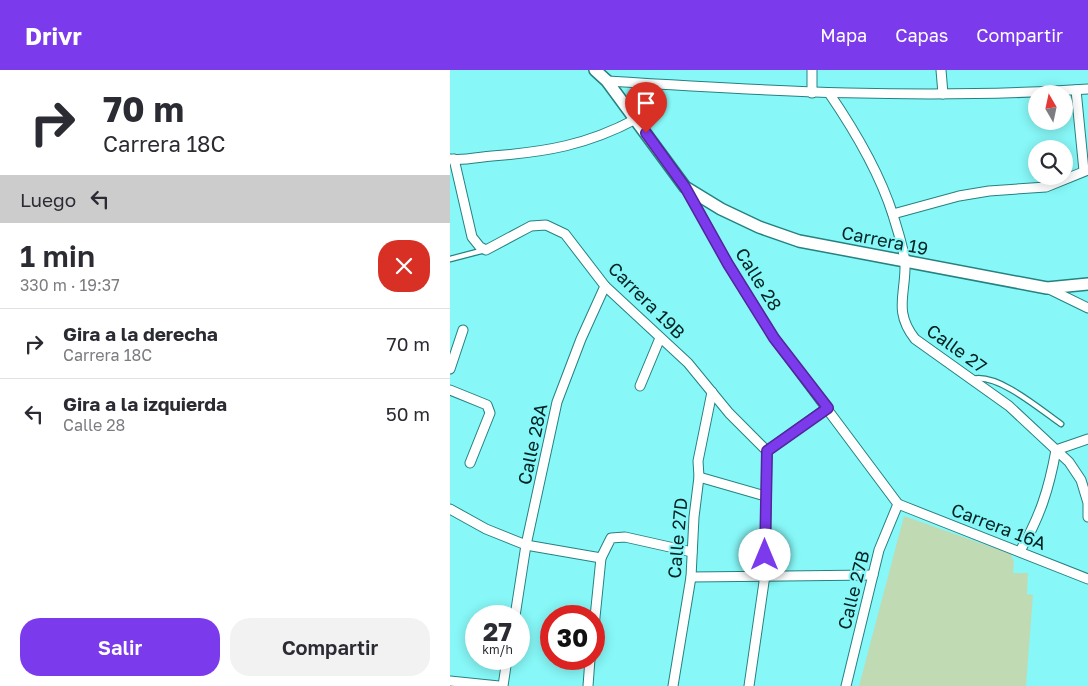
<!DOCTYPE html>
<html lang="es">
<head>
<meta charset="utf-8">
<style>
	:root { --surface:#fff; --page:#f2f2f3; --text:#2b2b33; --muted:#7c7c81; --line:#e1e1e2; --accent:#7c3aed }
	body { margin:0; font-family:"Golos Text",sans-serif; background:var(--page); color:var(--text); height:100vh; display:flex; flex-direction:column; font-size:19px; white-space:nowrap }
	* { box-sizing:border-box; margin:0 }
	p { font-size:16px; color:var(--muted) }
	.icon { flex:none; width:28px; height:28px; fill:none; stroke:currentColor; stroke-width:2; stroke-linecap:round; stroke-linejoin:round }
	.map { position:relative; flex:1; overflow:hidden }
	.side { display:flex; flex-direction:column; background:var(--surface); width:450px }
	.side>* { flex:none }
	.hud { background:#fff; color:var(--text); overflow:hidden }
	.needle { width:32px; rotate:351deg }
	.controls { position:absolute; left:578px; top:15px; display:grid; gap:10px }
	.controls a { display:grid; place-items:center; width:45px; height:45px; border-radius:50%; background:var(--surface); box-shadow:0 2px 12px #0003; font-size:25px }
	.speed { position:absolute; left:15px; top:535px; display:flex; gap:10px; font-size:25px; font-weight:700; text-align:center }
	.speed>* { display:grid; place-content:center; width:65px; height:65px; border-radius:50%; background:var(--surface); box-shadow:0 2px 12px #0003; line-height:1 }
	.speed small { font-size:12px; font-weight:400 }
	.speed .limit { border:8px solid #d22; background:#fff; color:#111 }
	.pin { position:absolute; display:grid; place-items:center; width:42px; height:42px; color:#fff; margin:-51px -21px; border-radius:50% 50% 50% 0; rotate:-45deg; box-shadow:0 0 5px #0007 }
	.pin .icon { rotate:45deg }
	.me { position:absolute; width:55px; margin:-28px; rotate:0deg; stroke-linejoin:round; filter:drop-shadow(0 0 4px #0008) }
	.turn { display:flex; align-items:center; gap:18px; height:105px; padding:0 20px; font-size:22px }
	.turn .icon { width:65px; height:65px; stroke-width:2.5 }
	.turn b { display:block; font-size:35px; line-height:42px }
	.then { display:flex; align-items:center; height:48px; padding:0 20px; background:#0003; gap:10px; font-size:19px }
	.round { display:grid; place-items:center; flex:none; width:52px; height:52px; border-radius:20px; background:var(--page) }
	.overview { display:flex; align-items:center; justify-content:space-between; height:85px; padding:0 20px }
	h1 { font-size:30px; font-weight:600; line-height:38px }
	.action { display:flex; gap:10px; margin-top:auto; padding:10px 20px }
	.action a { flex:1; height:58px; border-radius:20px; background:var(--accent); color:#fff; font-size:20px; font-weight:600; line-height:58px; text-align:center }
	.action a+a { background:var(--page); color:var(--text) }
	ul { padding:0; list-style:none }
	li { display:flex; align-items:center; gap:15px; height:70px; padding:0 20px; border-top:1px solid var(--line) }
	li div { flex:1 }
	li b { display:block; font-size:19px }
	li em { font-style:normal }
	header { display:flex; align-items:center; gap:30px; box-sizing:border-box; height:70px; padding:0 25px; background:var(--accent); color:#fff }
	header strong { font-size:24px }
	nav { display:flex; gap:28px; margin-inline-start:auto; font-size:18px }
	main { display:flex; flex:1; min-height:0 }
	.map>svg:first-child { display:block }
	.green { fill:#c0dbb3 }
	.lines { fill:none; stroke-linecap:round; stroke-linejoin:round }
	.service-casing { stroke:#268181; stroke-width:7 }
	.minor-casing { stroke:#268181; stroke-width:11 }
	.tertiary-casing { stroke:#268181; stroke-width:14 }
	.service { stroke:#fff; stroke-width:4.5 }
	.minor { stroke:#fff; stroke-width:9 }
	.tertiary { stroke:#fff; stroke-width:11 }
	.route-casing { stroke:#51269a; stroke-width:12 }
	.route { stroke:#7c3aed; stroke-width:9 }
	.labels { text-anchor:middle; dominant-baseline:central; stroke-width:4; stroke-linejoin:round; paint-order:stroke }
	.street-label { font-size:18px; fill:#022; stroke:#87f7f7 }
</style>
</head>
<body>
<header>
<strong>Drivr</strong>
<nav><a>Mapa</a><a>Capas</a><a>Compartir</a></nav>
</header>
<main>
<section class="side">
<div class="hud">
<div class="turn"><svg class="icon" aria-label="right" viewBox="0 0 24 24"><path d="M7 20v-9h11M14 6l5 5-5 5"/></svg><div><b>70 m</b>Carrera 18C</div></div>
<div class="then">Luego<svg class="icon" aria-label="left" viewBox="0 0 24 24"><path d="M17 20v-9H6M10 6l-5 5 5 5"/></svg></div>
</div>
<div class="overview"><div><h1>1 min</h1><p>330 m · 19:37</p></div><a class="round" style="background:#d93025;color:#fff"><svg class="icon" aria-label="close" viewBox="0 0 24 24"><path d="M6 6l12 12M18 6L6 18"/></svg></a></div>
<ul>
<li><svg class="icon" aria-label="right" viewBox="0 0 24 24"><path d="M7 20v-9h11M14 6l5 5-5 5"/></svg><div><b>Gira a la derecha</b><p>Carrera 18C</p></div><em>70 m</em></li>
<li><svg class="icon" aria-label="left" viewBox="0 0 24 24"><path d="M17 20v-9H6M10 6l-5 5 5 5"/></svg><div><b>Gira a la izquierda</b><p>Calle 28</p></div><em>50 m</em></li>
</ul>
<div class="action"><a>Salir</a><a>Compartir</a></div>
</section>
<div class="map">
<svg width="638" height="616" viewBox="0 0 638 616">
	<rect width="100%" height="100%" fill="#87f7f7"/>
	<polygon class="green" points="454,446 561,484 564,492 563,503 578,503 577,524 583,525 576,616 409,616"/>
	<g class="lines">
		<defs>
			<g id="service">
				<polyline points="0,189 35,180"/>
				<path d="M523 309C548 303 591 340 611 354"/>
			</g>
			<g id="minor">
				<polyline points="362,0 362,23"/>
				<polyline points="491,0 493,24"/>
				<path d="M157 11C317 21 477 30 638 19"/>
				<polyline points="626,20 634,101"/>
				<path d="M379 23C405 61 429 101 443 145 447 159 454 178 455 193 456 224 443 241 465 269L559 336 619 392 631 410 638 433V447"/>
				<path d="M0 89C13 91 29 87 42 86 96 82 137 75 186 49"/>
				<polyline points="4,89 22,167 30,177 36,180 81,156 96,155 115,164 155,216 238,293 279,343 317,381"/>
				<polyline points="235,117 278,194 324,268 448,434"/>
				<polyline points="443,144 509,126 539,121 596,117 638,100"/>
				<polyline points="597,218 638,238"/>
				<polyline points="0,299 13,260"/>
				<polyline points="190,316 210,268"/>
				<polyline points="0,320 37,335 40,343 20,393"/>
				<polyline points="317,381 377,338"/>
				<polyline points="249,407 315,426"/>
				<polyline points="448,434 638,509"/>
				<polyline points="0,439 36,459 76,475 151,488"/>
				<path d="M570 481C590 447 599 419 606 380L638 369"/>
				<polyline points="241,507 423,505"/>
				<polyline points="65,546 76,475 107,332 131,269 155,216"/>
				<polyline points="144,557 151,488 161,468 175,467 242,482"/>
				<polyline points="0,611 49,616"/>
				<polyline points="53,616 57,589"/>
				<polyline points="138,616 140,589"/>
				<polyline points="223,616 241,507 244,447 249,407 248,391 262,322"/>
				<polyline points="299,616 315,505 317,381"/>
				<polyline points="396,616 429,480 448,434"/>
			</g>
			<polyline id="tertiary" points="145,0 157,11 235,117 271,139 309,157 349,171 597,218 638,214"/>
		</defs>
		<use href="#service" class="service-casing"/>
		<use href="#minor" class="minor-casing"/>
		<use href="#tertiary" class="tertiary-casing"/>
		<use href="#service" class="service"/>
		<use href="#minor" class="minor"/>
		<use href="#tertiary" class="tertiary"/>
	</g>
	<g class="lines">
		<defs>
			<polyline id="route" points="196,63 235,117 278,194 324,268 378,338 317,381 315,485"/>
		</defs>
		<use href="#route" class="route-casing"/>
		<use href="#route" class="route"/>
	</g>
	<g class="labels">
		<g class="street-label">
			<text transform="translate(435 170) rotate(11)">Carrera 19</text>
			<text transform="translate(309 209) rotate(58)">Calle 28</text>
			<text transform="translate(197 230) rotate(45)">Carrera 19B</text>
			<text transform="translate(507 278) rotate(36)">Calle 27</text>
			<text transform="translate(82 374) rotate(-78)">Calle 28A</text>
			<text transform="translate(549 456) rotate(21)">Carrera 16A</text>
			<text transform="translate(227 468) rotate(-85)">Calle 27D</text>
			<text transform="translate(403 520) rotate(-76)">Calle 27B</text>
		</g>
	</g>
</svg>
<div class="controls">
<a><svg class="needle" viewBox="-14 -14 28 28"><path d="M0-13l5 13h-10z" fill="#e53935"/><path d="M0 13l5-13h-10z" fill="#7c7c81"/></svg></a>
<a><svg class="icon" aria-label="search" viewBox="0 0 24 24"><circle cx="10" cy="10" r="6"/><path d="M15 15l6 6"/></svg></a>
</div>
<div class="speed"><div>27<small>km/h</small></div><div class="limit">30</div></div>
<div class="pin" style="left:196px;top:63px;background:#d93025"><svg class="icon" aria-label="arrive" viewBox="0 0 24 24"><path d="M6 21V4h12l-3 4 3 4H6"/></svg></div>
<svg class="me" style="left:315px;top:485px" viewBox="-20 -20 40 40"><circle r="19" fill="#fff"/><path d="M0-13L10 11 0 6-10 11z" fill="#7c3aed"/></svg>
</div>
</main>
</body>
</html>
